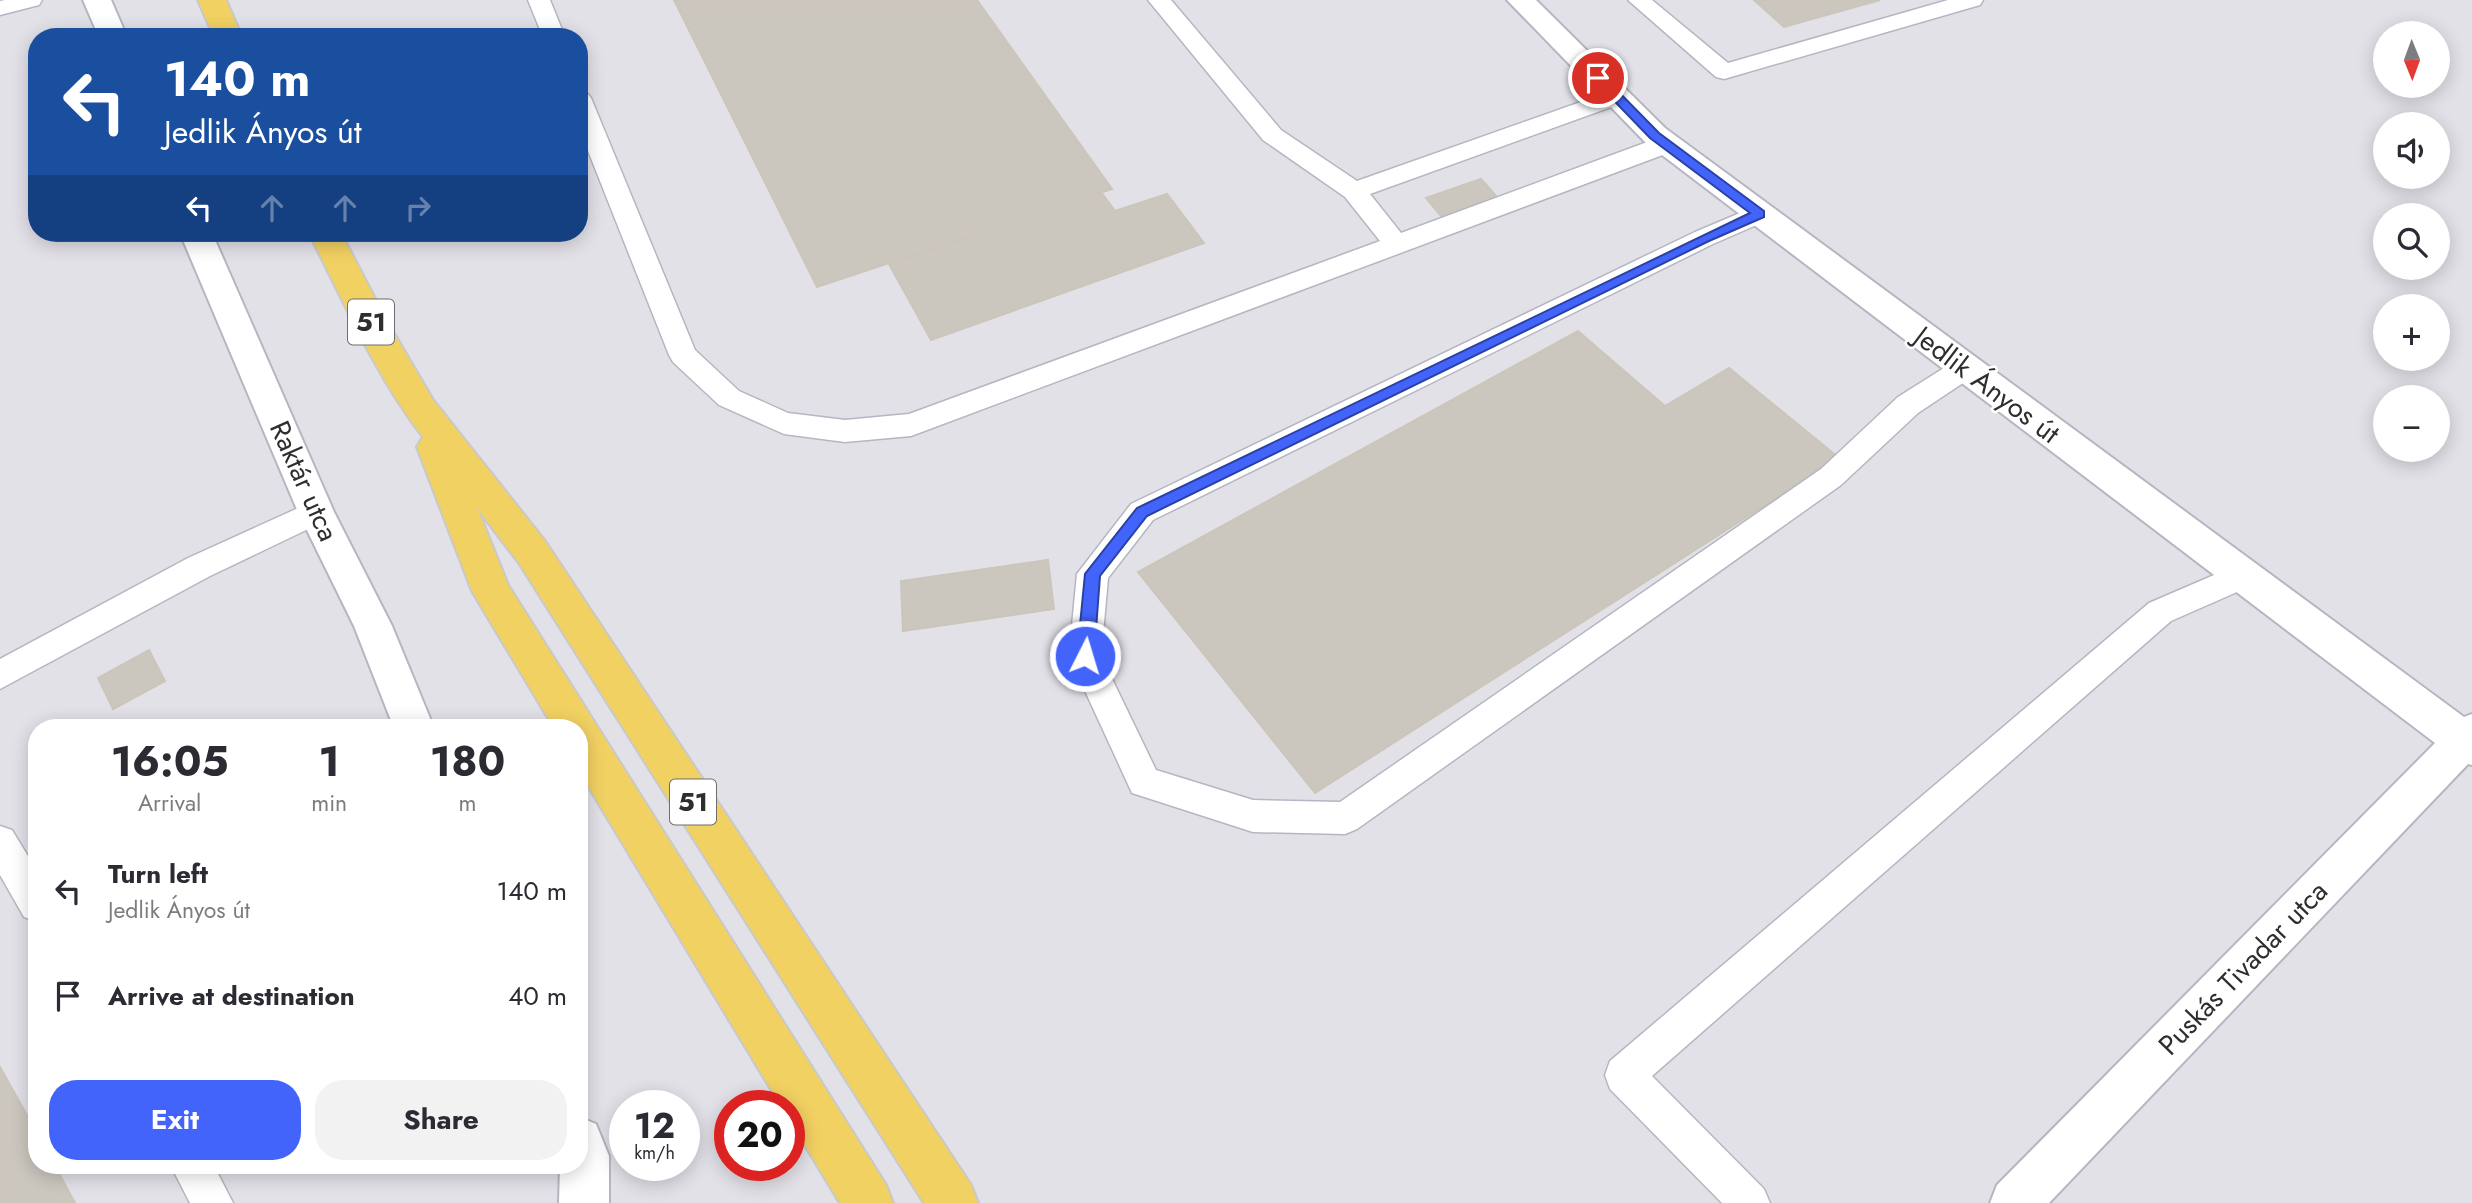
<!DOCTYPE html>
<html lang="en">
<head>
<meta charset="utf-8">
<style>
	:root { --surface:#fff; --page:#f2f2f3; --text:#2b2b33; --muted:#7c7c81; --accent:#4264fb }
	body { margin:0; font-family:Jost,sans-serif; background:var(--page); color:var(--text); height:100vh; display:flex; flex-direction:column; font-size:26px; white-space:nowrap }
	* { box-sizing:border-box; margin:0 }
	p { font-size:23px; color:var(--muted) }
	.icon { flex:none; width:38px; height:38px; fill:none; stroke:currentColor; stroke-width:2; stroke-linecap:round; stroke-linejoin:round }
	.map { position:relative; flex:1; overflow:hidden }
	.drawer { position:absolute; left:28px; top:719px; width:560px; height:455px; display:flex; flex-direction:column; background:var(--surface); border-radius:28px; box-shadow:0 4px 18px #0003 }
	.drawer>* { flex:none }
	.top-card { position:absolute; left:28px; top:28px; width:560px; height:214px; border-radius:28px; box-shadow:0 4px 18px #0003; background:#1a4fa0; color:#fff; overflow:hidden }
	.needle { width:46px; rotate:179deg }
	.tools { position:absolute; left:2373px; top:21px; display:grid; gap:14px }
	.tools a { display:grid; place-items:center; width:77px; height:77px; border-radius:50%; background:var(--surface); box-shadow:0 4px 18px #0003; font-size:35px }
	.speed { position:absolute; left:609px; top:1090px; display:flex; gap:14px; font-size:35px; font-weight:700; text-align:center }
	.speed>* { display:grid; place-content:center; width:91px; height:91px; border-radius:50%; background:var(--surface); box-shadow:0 4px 18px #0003; line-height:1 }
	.speed small { font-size:18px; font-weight:400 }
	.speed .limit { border:10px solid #d22; background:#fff; color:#111 }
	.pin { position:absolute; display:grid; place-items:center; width:60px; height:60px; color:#fff; margin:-30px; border:4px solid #fff; border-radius:50%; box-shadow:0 2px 7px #0007 }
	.me { position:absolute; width:77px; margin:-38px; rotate:5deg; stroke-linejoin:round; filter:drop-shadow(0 0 5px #0008) }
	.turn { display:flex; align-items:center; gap:24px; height:147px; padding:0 21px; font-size:32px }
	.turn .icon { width:91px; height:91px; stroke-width:2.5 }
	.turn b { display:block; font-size:49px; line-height:60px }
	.lanes { display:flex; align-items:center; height:66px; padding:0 21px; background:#0003; justify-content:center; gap:35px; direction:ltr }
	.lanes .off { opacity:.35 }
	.eta { display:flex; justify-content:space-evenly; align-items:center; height:119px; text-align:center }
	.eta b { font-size:42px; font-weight:700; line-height:49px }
	.primary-button { display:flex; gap:14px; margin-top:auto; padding:14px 21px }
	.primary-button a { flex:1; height:80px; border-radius:28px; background:var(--accent); color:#fff; font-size:28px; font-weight:700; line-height:80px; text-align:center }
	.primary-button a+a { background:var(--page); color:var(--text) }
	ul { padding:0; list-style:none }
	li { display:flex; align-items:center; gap:21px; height:105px; padding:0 21px }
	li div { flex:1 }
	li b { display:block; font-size:26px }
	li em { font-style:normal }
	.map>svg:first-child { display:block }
	.industrial { fill:#e3e1e8; fill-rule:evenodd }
	.building { fill:#cbc7bf; stroke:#cbc5ba; stroke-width:2 }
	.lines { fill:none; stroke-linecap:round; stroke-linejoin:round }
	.service-casing { stroke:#b4b7c1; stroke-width:3 }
	.minor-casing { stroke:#b4b7c1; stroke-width:4 }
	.primary-casing { stroke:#c9c9c9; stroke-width:4 }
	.service { fill:#fff; fill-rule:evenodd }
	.minor { fill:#fff; fill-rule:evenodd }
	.primary { fill:#f2d163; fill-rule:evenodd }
	.route { fill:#4264fb; stroke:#2b41a3; stroke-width:2 }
	.labels { text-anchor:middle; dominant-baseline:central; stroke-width:5; stroke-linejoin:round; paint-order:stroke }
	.shield { fill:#fff; stroke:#6d6d6d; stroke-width:2 }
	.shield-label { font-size:26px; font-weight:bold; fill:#2e2e2e }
	.street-label { font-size:28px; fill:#2e2e2e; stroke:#fff }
</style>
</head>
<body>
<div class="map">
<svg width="2472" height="1203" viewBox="0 0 2472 1203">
	<rect width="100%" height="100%" fill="#efe9e1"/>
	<path class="industrial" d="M0 0H2472V1203H0ZM2385 33H2438V86H2385ZM37 37H579V233H37ZM2385 124H2438V177H2385ZM2385 215H2438V268H2385ZM2385 306H2438V359H2385ZM2385 397H2438V450H2385ZM37 728H579V1166H37ZM625 1106H684V1166H625ZM730 1106H789V1166H730Z"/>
	<g class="building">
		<polygon points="674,0 977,0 1112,189 817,287"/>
		<polygon points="1754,0 1880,0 1784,27"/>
		<polygon points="1481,179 1497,197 1441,216 1426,198"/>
		<polygon points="1101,192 1115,211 1167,194 1204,243 931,340 889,264"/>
		<polygon points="1578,331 1665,406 1729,368 1839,458 1315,793 1138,572"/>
		<polygon points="1048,560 1054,609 903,631 901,581"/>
		<polygon points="149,650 165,681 113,709 98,678"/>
		<polygon points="0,1067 37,1133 37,1166 55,1166 75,1203 0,1203"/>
	</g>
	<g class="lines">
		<defs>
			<g id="service">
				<polygon points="5,0 42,0 39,5 0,15 0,1"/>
				<polygon points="528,0 550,0 565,37 543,37"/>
				<polygon points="1148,0 1171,0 1281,130 1357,181 1609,92 1617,90 1625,92 1629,97 1625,102 1370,194 1401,233 1658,138 1667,136 1676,138 1679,144 1676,150 911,436 845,442 784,434 719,405 673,362 669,355 579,128 579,91 587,93 591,98 695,350 739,391 788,413 845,420 909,414 1380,241 1345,197 1263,140"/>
				<polygon points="1628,0 1652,0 1728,63 1948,0 1983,0 1980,5 1724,79 1716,77"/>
				<polygon points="1759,205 1768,208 1772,214 1768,220 1713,244 1153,520 1108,578 1101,656 1156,770 1253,800 1340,802 1821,469 1898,397 1955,361 1965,358 1975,361 1979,368 1975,375 1918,413 1841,485 1357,829 1345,834 1253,832 1132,793 1069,656 1077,574 1131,504 1695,232"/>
				<polygon points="316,500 327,504 331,512 327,520 210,576 0,689 0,659 188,558"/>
				<polygon points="2242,563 2253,567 2258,576 2253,585 2171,621 1652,1076 1764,1189 1770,1203 1722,1203 1610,1089 1605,1075 1610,1061 2149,603"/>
				<polygon points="0,826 12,830 37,871 37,922 24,917 0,875"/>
				<polygon points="171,1166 214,1166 233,1203 190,1203"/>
			</g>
			<g id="minor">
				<polygon points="83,0 111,0 127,37 99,37"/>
				<polygon points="1507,0 1536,0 1665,128 2464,717 2472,714 2472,765 2468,764 2049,1203 1990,1203 1997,1185 2435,743 1645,142"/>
				<polygon points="180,233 212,233 334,512 392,626 434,728 394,728 354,626 298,512"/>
				<polygon points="579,1117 596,1124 609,1156 609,1203 559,1203 560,1166 579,1166"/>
			</g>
			<g id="primary">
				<polygon points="198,0 226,0 242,37 214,37"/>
				<path d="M309 233H341L385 318 433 400 545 541 971 1185 978 1203H924L519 563 477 508 508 585 886 1185 893 1203H840L789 1119V1106H781L579 771V728H554L472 591 417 447 423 437C376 376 344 302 309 233Z"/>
			</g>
		</defs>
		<use href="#service" class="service-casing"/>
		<use href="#minor" class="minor-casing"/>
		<use href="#primary" class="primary-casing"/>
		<use href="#service" class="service"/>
		<use href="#minor" class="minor"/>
		<use href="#primary" class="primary"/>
	</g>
	<polygon class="route" points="1598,74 1602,75 1659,133 1764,211 1764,217 1709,241 1147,516 1100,576 1094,656 1091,661 1080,661 1077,656 1085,574 1137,508 1750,213 1650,138 1594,80 1592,78"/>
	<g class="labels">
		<g class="shield">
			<rect x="348" y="299.5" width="46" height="45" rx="5"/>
			<rect x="670" y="779.5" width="46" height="45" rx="5"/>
		</g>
		<g class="shield-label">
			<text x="371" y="322">51</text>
			<text x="693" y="802">51</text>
		</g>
		<g class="street-label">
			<text transform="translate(1987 385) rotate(37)">Jedlik Ányos út</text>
			<text transform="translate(304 481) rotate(66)">Raktár utca</text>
			<text transform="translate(2243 968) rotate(-46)">Puskás Tivadar utca</text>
		</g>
	</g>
</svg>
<div class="tools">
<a><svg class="needle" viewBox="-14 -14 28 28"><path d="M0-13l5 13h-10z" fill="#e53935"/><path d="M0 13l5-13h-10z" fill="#7c7c81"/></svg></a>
<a><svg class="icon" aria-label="sound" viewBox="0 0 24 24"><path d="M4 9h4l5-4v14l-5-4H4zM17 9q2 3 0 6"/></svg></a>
<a><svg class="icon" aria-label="search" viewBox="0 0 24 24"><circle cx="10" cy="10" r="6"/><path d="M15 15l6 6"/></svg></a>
<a>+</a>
<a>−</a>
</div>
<div class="speed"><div>12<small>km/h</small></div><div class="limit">20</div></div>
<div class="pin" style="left:1598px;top:78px;background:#d93025"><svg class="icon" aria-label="arrive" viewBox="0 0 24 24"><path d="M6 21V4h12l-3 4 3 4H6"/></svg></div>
<svg class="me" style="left:1085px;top:656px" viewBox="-20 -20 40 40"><circle r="17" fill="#4264fb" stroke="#fff" stroke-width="3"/><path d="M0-11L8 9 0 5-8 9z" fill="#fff"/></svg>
<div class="top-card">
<div class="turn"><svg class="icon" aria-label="left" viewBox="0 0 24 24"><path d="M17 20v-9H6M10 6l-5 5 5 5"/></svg><div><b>140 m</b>Jedlik Ányos út</div></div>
<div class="lanes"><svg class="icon" aria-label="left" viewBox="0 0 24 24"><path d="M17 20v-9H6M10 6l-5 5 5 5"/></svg><svg class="icon off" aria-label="ahead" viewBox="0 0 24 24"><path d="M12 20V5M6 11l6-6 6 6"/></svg><svg class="icon off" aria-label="ahead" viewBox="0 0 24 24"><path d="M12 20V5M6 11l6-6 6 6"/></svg><svg class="icon off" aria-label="right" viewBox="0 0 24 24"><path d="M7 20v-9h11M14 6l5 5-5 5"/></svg></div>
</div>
<section class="drawer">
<div class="eta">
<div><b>16:05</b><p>Arrival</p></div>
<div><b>1</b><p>min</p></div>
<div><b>180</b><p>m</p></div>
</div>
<ul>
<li><svg class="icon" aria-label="left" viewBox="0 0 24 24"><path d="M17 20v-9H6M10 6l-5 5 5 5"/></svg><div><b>Turn left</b><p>Jedlik Ányos út</p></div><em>140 m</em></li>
<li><svg class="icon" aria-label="arrive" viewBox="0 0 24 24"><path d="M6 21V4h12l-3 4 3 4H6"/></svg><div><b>Arrive at destination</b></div><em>40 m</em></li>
</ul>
<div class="primary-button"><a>Exit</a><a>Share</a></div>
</section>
</div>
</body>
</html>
